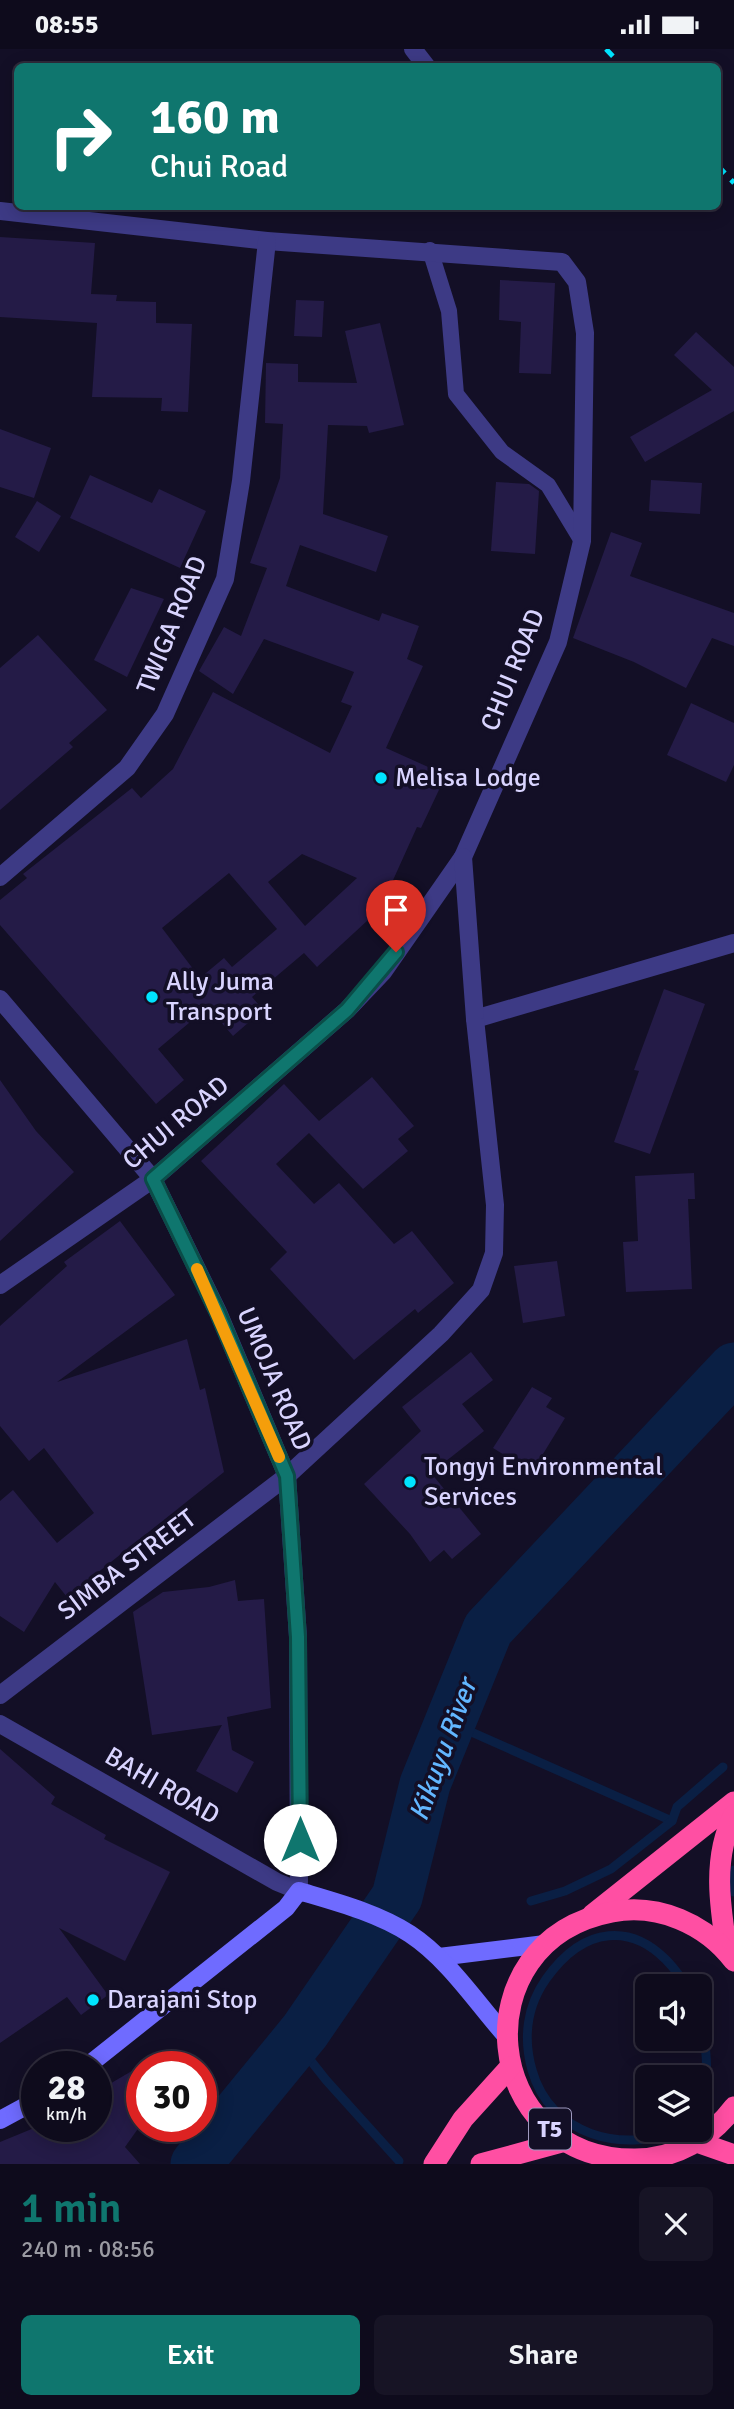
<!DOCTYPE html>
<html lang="en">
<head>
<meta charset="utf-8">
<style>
	:root { --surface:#0e0b1c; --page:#171425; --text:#f1f3f6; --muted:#9b9ba3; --line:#2e2b3b; --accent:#0f766e }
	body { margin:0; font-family:Signika,sans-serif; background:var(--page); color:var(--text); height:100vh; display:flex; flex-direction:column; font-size:26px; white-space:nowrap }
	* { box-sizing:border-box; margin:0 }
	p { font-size:23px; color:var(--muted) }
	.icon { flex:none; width:38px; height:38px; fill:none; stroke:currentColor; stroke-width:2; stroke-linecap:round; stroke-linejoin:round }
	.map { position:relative; height:2115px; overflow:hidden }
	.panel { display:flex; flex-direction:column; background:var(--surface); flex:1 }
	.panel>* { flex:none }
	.hud { position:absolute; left:14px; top:14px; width:707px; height:147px; border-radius:10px; box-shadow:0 4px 18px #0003,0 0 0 2px var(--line); background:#0f766e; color:#fff; overflow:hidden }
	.buttons { position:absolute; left:635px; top:1925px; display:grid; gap:14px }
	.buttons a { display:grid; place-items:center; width:77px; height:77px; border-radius:10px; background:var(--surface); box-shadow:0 4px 18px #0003,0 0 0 2px var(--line); font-size:35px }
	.speed { position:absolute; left:21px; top:2002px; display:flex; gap:14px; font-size:35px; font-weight:700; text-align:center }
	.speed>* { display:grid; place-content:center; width:91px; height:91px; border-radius:50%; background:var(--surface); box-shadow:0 4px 18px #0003,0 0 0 2px var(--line); line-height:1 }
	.speed small { font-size:18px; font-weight:400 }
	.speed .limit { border:10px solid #d22; background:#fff; color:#111 }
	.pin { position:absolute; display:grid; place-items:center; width:60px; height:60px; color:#fff; margin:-72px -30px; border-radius:50% 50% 50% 0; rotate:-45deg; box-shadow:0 0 7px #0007 }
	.pin .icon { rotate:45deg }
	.me { position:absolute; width:77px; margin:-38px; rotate:0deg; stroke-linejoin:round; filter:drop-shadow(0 0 5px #0008) }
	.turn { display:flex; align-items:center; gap:24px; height:147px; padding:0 21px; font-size:32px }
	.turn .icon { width:91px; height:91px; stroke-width:2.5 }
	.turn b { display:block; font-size:49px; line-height:60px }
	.round { display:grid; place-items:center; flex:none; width:74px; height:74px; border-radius:10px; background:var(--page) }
	.head { display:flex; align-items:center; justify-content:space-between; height:119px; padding:0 21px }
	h1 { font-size:42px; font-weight:600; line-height:52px; color:var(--accent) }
	.cta { display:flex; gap:14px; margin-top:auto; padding:14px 21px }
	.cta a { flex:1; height:80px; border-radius:10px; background:var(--accent); color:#fff; font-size:28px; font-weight:600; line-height:80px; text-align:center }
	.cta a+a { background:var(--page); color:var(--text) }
	.status { display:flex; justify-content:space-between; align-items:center; height:49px; padding:0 35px; background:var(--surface); direction:ltr }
	.status svg { height:19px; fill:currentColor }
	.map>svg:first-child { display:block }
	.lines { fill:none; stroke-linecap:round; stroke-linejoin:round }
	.stream { stroke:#0a1f44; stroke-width:9 }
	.river { stroke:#0a1f44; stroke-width:51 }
	.building { fill:#241b47; fill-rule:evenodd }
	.lane { stroke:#3d3a85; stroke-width:16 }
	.street { stroke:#3d3a85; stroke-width:18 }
	.secondary { stroke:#6f6bff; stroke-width:18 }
	.highway { stroke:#ff4fa3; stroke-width:21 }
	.rail { stroke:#00e5ff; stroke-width:5; stroke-dasharray:10 9; stroke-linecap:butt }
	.route-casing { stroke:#0a4d48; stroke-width:18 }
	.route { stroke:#0f766e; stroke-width:12 }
	.slow { stroke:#f59e0b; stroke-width:12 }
	.poi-dot { fill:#00e5ff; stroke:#130f26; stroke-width:2.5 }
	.labels { text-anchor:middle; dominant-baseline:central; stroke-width:7; stroke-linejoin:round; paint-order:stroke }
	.shield { fill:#130f26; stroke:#9e99be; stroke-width:2 }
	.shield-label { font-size:24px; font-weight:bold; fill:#d9d4ff }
	.street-label { font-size:26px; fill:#d9d4ff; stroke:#130f26 }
	.poi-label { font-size:26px; fill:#d9d4ff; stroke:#130f26; text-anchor:start }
	.water-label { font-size:28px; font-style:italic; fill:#62b6ff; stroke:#130f26 }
</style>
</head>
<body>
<div class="status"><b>08:55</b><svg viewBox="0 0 49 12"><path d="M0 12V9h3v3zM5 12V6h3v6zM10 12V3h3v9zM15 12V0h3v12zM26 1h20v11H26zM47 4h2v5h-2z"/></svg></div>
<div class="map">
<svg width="734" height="2115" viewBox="0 0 734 2115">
	<rect width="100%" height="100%" fill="#130f26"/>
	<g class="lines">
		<g class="stream">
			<polyline points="451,1674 672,1772"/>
			<polyline points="734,1821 734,1843"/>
			<polyline points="531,1852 565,1842 611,1820 672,1772 677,1758 723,1718"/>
			<polyline points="296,1993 326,2031 399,2112"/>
			<path d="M678 2081C622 2105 550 2086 532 2021 523 1989 527 1957 546 1930 626 1817 734 1946 700 2065"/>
		</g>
		<polyline class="river" points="196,2115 305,1982 397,1848 425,1735 488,1580 734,1319"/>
	</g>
	<g class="building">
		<polygon points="0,188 95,194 91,245 117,246 116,252 156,253 156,274 192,275 188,363 161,362 162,349 92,348 97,274 0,268"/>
		<polygon points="500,231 555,234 551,325 519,324 521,273 499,271"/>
		<polygon points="296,251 324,252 322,288 294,287"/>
		<path d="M380 274 404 376 369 384 367 377 328 376 323 465 388 487 376 523 300 496 286 537 379 572 382 564 419 577 407 610 423 617 386 699 446 726 421 779 417 778 380 860 317 918 304 904 252 948 263 961 233 987 208 958 158 1000 184 1031 156 1055 0 876V851L27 829 23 825 132 739 141 749 173 720 213 643 330 704 352 657 341 653 354 623 264 590 233 645 199 622 224 578 241 587 267 519 250 514 280 429 283 375 265 374 266 314 298 315V333L357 334 345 282ZM302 805 357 829 305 877 268 833ZM229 824 277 880 232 918 224 909 200 929 162 879Z"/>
		<polygon points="696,283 734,318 734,362 645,413 630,388 712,341 674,306"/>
		<polygon points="0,380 51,399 34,449 0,438"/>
		<polygon points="90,426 152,454 159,440 206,462 180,519 70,469"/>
		<polygon points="651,431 702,434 700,465 649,462"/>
		<polygon points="496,433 529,435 539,442 535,505 491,502"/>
		<polygon points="37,452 61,467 39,503 15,488"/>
		<polygon points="611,483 642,494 630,527 734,564 734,597 712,589 686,639 634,613 573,589"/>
		<polygon points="131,539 164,550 127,628 94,611"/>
		<polygon points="38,586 107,661 69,694 73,698 0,761 0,619"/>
		<polygon points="691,654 734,674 734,716 726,733 667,706"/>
		<polygon points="664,940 705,955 650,1105 614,1093 639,1022 634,1021"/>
		<polygon points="372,1028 414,1077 398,1090 408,1102 363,1140 309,1084 276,1115 314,1155 339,1134 394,1195 412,1182 454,1234 418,1264 415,1260 354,1311 270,1220 287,1203 201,1112 284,1035 319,1072"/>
		<polygon points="0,1031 36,1082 74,1123 0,1192"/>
		<polygon points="694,1124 695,1150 688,1150 692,1240 626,1243 623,1193 638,1192 635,1127"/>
		<polygon points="120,1172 175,1246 57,1333 187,1290 200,1341 205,1339 224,1423 67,1548 55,1533 24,1583 0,1567 0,1452 13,1441 57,1494 94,1464 44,1399 29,1412 0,1377 0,1277 67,1217 64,1213"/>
		<polygon points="557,1212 565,1267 523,1274 514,1217"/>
		<polygon points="471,1303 493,1331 462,1355 484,1382 431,1424 481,1485 452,1510 444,1501 430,1513 410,1485 364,1435 421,1382 402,1358"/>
		<polygon points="532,1338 552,1349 546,1358 565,1369 532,1423 493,1399"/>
		<polygon points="235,1531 238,1552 264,1550 271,1659 227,1668 232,1701 254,1713 237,1744 196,1722 222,1676 152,1686 133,1563 163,1543 209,1538"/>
		<polygon points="0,1700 55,1748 51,1755 106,1786 104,1790 170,1823 125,1912 59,1879 108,1946 81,1966 67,1948 0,1994"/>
		<polygon points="142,2016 142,2074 125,2098 140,2115 0,2115 0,2093 39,2077 96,2077 96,2043"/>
	</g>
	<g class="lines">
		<polyline class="lane" points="430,201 449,262 456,345 502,403 548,436 582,492"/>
		<g class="street">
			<polyline points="413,0 427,18"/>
			<polyline points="0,162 267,192 562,213 577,233 585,284 582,492 558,593 463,808 383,923 347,961 153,1130 0,1236"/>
			<polyline points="0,828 127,719 165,665 225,530 241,432 267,192"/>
			<polyline points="0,950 153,1130 218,1263 287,1427 298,1588 299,1842 277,1833 0,1675"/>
			<polyline points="475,970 734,894"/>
			<polyline points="0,1646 287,1427 441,1285 481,1241 494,1204 495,1156 475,970 463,808"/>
		</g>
		<g class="secondary">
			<polyline points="439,1908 545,1895"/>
			<path d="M86 2018 286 1859 299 1842C336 1853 378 1864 410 1885 448 1910 476 1953 506 1987"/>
			<polyline points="0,2071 37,2051"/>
		</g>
		<g class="highway">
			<polyline points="592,1866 734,1753"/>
			<path d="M727 1902C720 1858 712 1808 734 1766"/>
			<path d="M734 1912C706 1875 658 1854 612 1863 459 1892 480 2111 635 2110 675 2110 710 2090 734 2058"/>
			<polyline points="697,2093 734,2106"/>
			<polyline points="434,2115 463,2070 510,2018"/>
			<polyline points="481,2115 565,2092"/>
		</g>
		<g class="rail">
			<polyline points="606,0 623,18"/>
			<polyline points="718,117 734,134"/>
		</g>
	</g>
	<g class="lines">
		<defs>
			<polyline id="route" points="300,1791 298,1588 287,1427 218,1264 153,1130 347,961 396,903"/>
		</defs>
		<use href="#route" class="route-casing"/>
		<use href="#route" class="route"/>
		<polyline class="slow" points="197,1220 279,1408"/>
	</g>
	<g class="poi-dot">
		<circle cx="381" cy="729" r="7"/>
		<circle cx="152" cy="948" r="7"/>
		<circle cx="410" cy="1433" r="7"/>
		<circle cx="93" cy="1951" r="7"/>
	</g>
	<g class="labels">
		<rect class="shield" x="529" y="2059.5" width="42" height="41" rx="5"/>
		<g class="shield-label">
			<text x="550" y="2080">T5</text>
		</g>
		<g class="street-label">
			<text transform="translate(172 576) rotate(-68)">TWIGA ROAD</text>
			<text transform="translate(513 621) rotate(-68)">CHUI ROAD</text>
			<text transform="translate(176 1074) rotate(-40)">CHUI ROAD</text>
			<text transform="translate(274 1330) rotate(67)">UMOJA ROAD</text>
			<text transform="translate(127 1516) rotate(-37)">SIMBA STREET</text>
			<text transform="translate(162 1737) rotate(30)">BAHI ROAD</text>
		</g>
		<g class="poi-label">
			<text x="395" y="729">Melisa Lodge</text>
			<text x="166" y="933">Ally Juma<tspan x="166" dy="30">Transport</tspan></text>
			<text x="424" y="1418">Tongyi Environmental<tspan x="424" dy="30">Services</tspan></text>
			<text x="107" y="1951">Darajani Stop</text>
		</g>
		<g class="water-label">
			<text transform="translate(443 1701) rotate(-70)">Kikuyu River</text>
		</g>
	</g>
</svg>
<div class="buttons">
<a><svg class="icon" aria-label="sound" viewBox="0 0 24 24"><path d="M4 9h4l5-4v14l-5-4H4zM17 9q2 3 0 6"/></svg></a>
<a><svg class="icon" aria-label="layers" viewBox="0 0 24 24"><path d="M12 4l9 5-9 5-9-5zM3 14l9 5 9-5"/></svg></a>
</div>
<div class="speed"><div>28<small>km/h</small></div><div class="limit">30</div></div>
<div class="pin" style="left:396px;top:903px;background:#d93025"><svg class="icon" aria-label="arrive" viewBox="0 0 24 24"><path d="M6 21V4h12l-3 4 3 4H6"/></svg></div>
<svg class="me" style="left:300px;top:1791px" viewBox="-20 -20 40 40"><circle r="19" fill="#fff"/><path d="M0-13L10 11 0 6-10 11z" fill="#0f766e"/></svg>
<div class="hud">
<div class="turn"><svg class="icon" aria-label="right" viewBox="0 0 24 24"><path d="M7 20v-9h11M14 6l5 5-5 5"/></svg><div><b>160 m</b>Chui Road</div></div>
</div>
</div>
<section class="panel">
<div class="head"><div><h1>1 min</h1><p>240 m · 08:56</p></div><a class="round"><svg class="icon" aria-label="close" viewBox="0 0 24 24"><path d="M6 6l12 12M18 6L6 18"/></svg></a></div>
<div class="cta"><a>Exit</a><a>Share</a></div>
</section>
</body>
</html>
